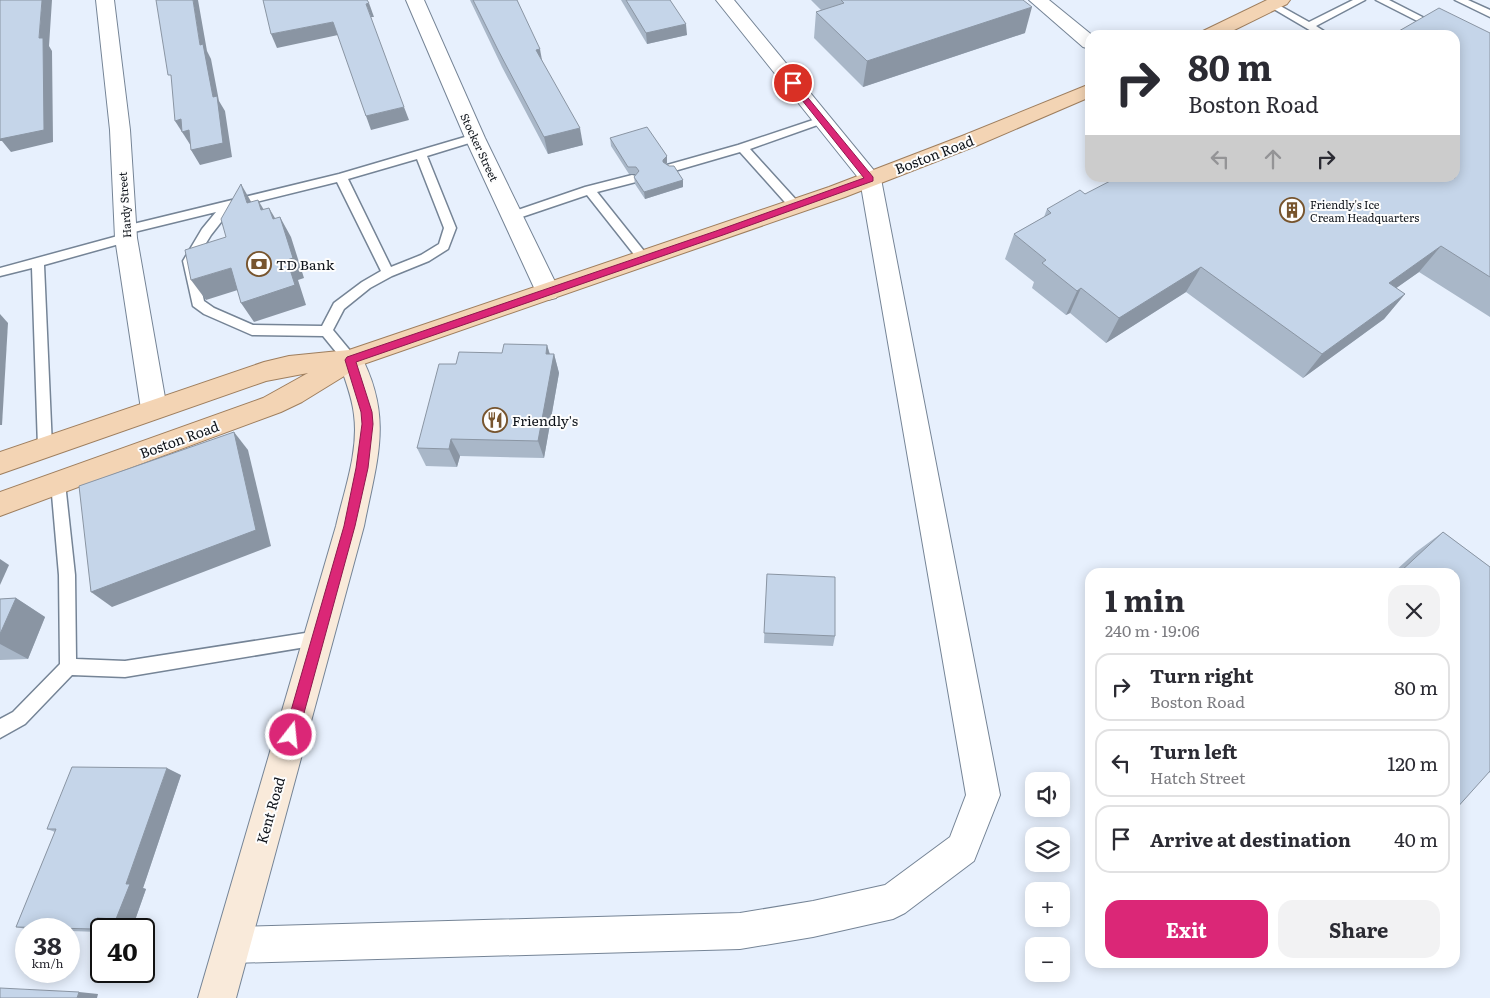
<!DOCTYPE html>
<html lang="en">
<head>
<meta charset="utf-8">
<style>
	:root { --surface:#fff; --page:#f2f2f3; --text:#2b2b33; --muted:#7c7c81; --line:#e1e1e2; --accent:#db2777 }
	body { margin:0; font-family:Literata,serif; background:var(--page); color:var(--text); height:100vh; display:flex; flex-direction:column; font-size:19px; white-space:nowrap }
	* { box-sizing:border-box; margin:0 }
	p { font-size:16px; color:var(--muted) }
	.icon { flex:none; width:28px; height:28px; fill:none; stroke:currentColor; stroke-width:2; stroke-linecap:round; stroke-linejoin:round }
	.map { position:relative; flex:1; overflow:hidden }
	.panel { position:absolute; left:1085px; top:568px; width:375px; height:400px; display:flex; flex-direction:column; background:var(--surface); border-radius:15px; box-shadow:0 2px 12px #0003 }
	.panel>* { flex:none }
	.hud { position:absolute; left:1085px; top:30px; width:375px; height:152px; border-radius:15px; box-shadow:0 2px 12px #0003; background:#fff; color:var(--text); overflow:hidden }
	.tools { position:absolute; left:1025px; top:772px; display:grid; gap:10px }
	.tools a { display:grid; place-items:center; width:45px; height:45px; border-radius:10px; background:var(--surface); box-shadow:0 2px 12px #0003; font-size:25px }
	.speed { position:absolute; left:15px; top:918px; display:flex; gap:10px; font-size:25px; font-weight:700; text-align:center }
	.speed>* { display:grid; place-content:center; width:65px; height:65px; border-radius:50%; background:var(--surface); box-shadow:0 2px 12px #0003; line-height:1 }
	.speed small { font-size:12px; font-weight:400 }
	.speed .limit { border:2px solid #111; border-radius:8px; background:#fff; color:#111 }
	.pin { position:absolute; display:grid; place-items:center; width:42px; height:42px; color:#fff; margin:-21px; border:2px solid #fff; border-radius:50%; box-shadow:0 1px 5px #0007 }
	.me { position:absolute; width:55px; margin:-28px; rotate:16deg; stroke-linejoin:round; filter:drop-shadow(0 0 4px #0008) }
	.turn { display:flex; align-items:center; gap:18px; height:105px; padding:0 20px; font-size:22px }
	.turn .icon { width:65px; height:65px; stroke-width:2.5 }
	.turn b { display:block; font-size:35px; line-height:42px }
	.lanes { display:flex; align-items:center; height:48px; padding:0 20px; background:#0003; justify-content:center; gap:25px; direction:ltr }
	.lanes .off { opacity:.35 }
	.round { display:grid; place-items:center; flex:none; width:52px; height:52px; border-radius:15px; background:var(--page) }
	.headline { display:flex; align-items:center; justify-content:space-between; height:85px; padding:0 20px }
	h1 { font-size:30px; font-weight:700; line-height:38px }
	.cta { display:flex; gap:10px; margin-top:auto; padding:10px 20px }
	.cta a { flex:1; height:58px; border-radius:15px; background:var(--accent); color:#fff; font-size:20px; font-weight:700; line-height:58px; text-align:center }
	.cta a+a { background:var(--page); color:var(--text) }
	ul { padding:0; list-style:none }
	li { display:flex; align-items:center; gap:15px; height:68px; margin:0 10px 8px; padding:0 10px; border:2px solid var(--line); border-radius:15px }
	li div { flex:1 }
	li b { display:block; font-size:19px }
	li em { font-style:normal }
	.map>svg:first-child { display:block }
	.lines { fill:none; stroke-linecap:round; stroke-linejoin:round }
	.lane-casing { stroke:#758496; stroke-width:3 }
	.street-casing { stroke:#758496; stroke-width:2 }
	.secondary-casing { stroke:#758496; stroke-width:2 }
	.primary-casing { stroke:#9e7e5e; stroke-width:2 }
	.lane { fill:#fff; fill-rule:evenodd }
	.street { fill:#fff; fill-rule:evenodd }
	.secondary { fill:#f9eada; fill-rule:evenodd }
	.primary { fill:#f3d4b4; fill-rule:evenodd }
	.wall { fill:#a9b7c8 }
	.shaded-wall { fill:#8a95a3 }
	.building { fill:#c5d5e9; stroke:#8a95a3 }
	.route { fill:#db2777; stroke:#8e194d }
	.labels { text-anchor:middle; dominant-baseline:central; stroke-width:4; stroke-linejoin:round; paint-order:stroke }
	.far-street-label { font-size:11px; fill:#0e131a; stroke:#fdfdfd }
	.far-poi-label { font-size:11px; fill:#0e131a; stroke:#fdfdfd; text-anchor:start }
	.street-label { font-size:14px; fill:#0e131a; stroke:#fdfdfd }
	.poi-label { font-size:14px; fill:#0e131a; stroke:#fdfdfd; text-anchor:start }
</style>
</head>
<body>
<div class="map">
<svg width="1490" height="998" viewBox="0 0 1490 998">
	<rect width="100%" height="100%" fill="#e7f0fd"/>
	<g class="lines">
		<defs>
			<g id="lane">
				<polygon points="1353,0 1365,0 1316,26 1330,35 1318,35 1267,5 1272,2 1275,3 1309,22"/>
				<polygon points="1376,0 1389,0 1444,28 1443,30 1435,30"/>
				<polygon points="1455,0 1468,0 1490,10 1490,17"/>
				<polygon points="822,117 826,118 827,120 826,122 750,149 799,203 801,206 799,209 791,209 740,152 671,172 665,168 667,165 738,145"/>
				<path d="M475 134 481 138 479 140 427 156 456 228 448 249 429 261 392 276 370 288 344 309 333 330 357 359 355 363 350 364 345 363 323 336 252 335 204 314 193 306 183 261 202 229 216 212 126 234 132 238 130 241 44 265 52 447 50 451 45 453 40 451 38 447 32 268 0 276V268L125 234 119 230 125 226 339 174ZM417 159 444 228 439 244 421 255 391 267 348 179ZM337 182 381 271 362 282 334 303 322 326 253 325 214 308 204 301 195 261 211 235 232 208Z"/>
				<polygon points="632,175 636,176 638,179 636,182 597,192 648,256 650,259 648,262 640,262 587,195 513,220 507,216 509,213 585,187"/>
				<polygon points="58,477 63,479 65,483 75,575 76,659 125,661 318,631 324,634 326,639 324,644 125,677 72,675 25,724 0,738 0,719 13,712 60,664 59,575 51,483 53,479"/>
			</g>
			<g id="street">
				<polygon points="96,0 114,0 130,130 137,238 167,409 163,416 154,419 145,416 141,409 115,238 110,130"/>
				<polygon points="406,0 424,0 485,138 560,292 556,298 548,300 540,298 536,292 465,138"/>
				<polygon points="716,0 734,0 881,179 1000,795 974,861 905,913 893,919 813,937 740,949 232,963 219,958 214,945 219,932 232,927 740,913 813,901 885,885 950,837 966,795 860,180"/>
				<polygon points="1029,0 1049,0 1092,35 1090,35 1090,49 1083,47"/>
			</g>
			<path id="secondary" d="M350 350 359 352C394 417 377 459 364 526L236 998H198L336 526C344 491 359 451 354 415 352 396 344 377 338 359L341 352Z"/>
			<g id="primary">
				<polygon points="1267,0 1290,0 1287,4 1224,35 1201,35 1203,31"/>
				<polygon points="1090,84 1090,97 976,146 845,197 355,367 354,370 302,402 281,412 0,516 0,492 263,398 308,373 266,381 0,474 0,452 264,362 289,356 349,350 829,187 962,136"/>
			</g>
		</defs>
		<use href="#lane" class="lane-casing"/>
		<use href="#street" class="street-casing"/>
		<use href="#secondary" class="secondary-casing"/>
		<use href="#primary" class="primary-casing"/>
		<use href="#lane" class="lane"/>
		<use href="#street" class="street"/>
		<use href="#secondary" class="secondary"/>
		<use href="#primary" class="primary"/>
	</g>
	<g class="wall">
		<polygon points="470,0 517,0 543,63 583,145 548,154 502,67"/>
		<polygon points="621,0 670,0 687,35 647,44"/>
		<polygon points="811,0 1023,0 1025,33 863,87 814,38 816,12 821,10"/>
		<polygon points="1490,33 1490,317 1419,272 1396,288 1405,294 1384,319 1303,378 1186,292 1106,343 1070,313 1066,315 1032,288 1034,282 1005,259 1014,234 1044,217 1047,209"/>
		<polygon points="610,138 667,156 667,163 666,164 683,187 645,199 635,184 634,177 636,174 629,174 611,146"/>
		<polygon points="547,345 550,354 554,354 559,373 544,458 460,456 457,467 426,466 417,448 502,353"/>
		<polygon points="1443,532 1490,567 1490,773 1489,772 1455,572 1394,572 1416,552"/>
		<polygon points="767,574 835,636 833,646 764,643"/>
		<polygon points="16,598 45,617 28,659 0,660 0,599"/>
		<polygon points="181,775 143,888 146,889 134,923 115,922 112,929 101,929 101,932 69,931 69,929 26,929 16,927 55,832 47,829"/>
	</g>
	<g class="shaded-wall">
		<polygon points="42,0 52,0 49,46 52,51 53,142 11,152 2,141 0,141 0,126 39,38"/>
		<polygon points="193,0 198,0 207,51 211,59 219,101 225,111 232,157 200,165 191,150 213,97 200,45"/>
		<polygon points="369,3 374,17 371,17 366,4"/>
		<polygon points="1032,7 1025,33 863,87 867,61"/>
		<polygon points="333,22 338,35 277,48 271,34"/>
		<polygon points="686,24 687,35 647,44 646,33"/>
		<polygon points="540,49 543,66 536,50"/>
		<polygon points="404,107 409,120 371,130 366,116"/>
		<polygon points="181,119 189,130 191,146 175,121"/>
		<polygon points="580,128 583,145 548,154 544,137"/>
		<polygon points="667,156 667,163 663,167 663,160"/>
		<polygon points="683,180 683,187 645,199 644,192"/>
		<polygon points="241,184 253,205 247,203"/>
		<polygon points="258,200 270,220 261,210"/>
		<polygon points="269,208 281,228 273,219"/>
		<polygon points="280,217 291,237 304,278 298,280 306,305 254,322 241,303"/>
		<polygon points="1441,246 1419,272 1368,308 1389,283"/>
		<polygon points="1201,267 1186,292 1106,343 1119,318"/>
		<polygon points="231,268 244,288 206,300 191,280"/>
		<polygon points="1081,288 1070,313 1066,315 1077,291"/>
		<polygon points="1405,294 1384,319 1303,378 1322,354"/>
		<polygon points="0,314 8,323 2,425 0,425"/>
		<polygon points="547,345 552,363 554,354 559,373 544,458 538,441 546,354"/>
		<polygon points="234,432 248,450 271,546 112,607 91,592"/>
		<polygon points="451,439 460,456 457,467 449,449"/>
		<polygon points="0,559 9,565 0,585"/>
		<polygon points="16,598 45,617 28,659 0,644 0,634"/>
		<polygon points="167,768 181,775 143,888 146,889 134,923 116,919 126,884"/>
		<polygon points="97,918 115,922 112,929 101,929 101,930 93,929"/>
		<polygon points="79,992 98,994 97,998 77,998"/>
	</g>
	<g class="building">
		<polygon points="0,0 42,0 39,38 43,38 44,130 0,139"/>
		<polygon points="156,0 193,0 200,45 203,44 213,97 217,96 223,143 191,150 189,130 182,132 181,119 175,121 171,75 168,75"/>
		<polygon points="263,0 367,0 369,3 366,4 404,107 366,116 333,22 271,34"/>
		<polygon points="473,0 517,0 540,49 536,50 580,128 544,137 498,50"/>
		<polygon points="626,0 670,0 686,24 646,33"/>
		<polygon points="841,0 1023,0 1032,7 867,61 816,12 844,3"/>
		<polygon points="1439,8 1490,33 1490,277 1441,246 1389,283 1405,294 1322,354 1201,267 1119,318 1081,288 1077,291 1042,263 1046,260 1014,234 1051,213 1047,209 1080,190 1085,194 1116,178 1455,178 1455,35 1392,35"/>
		<polygon points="647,127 667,156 663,160 663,162 669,166 674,166 683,180 644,192 634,177 639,171 636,167 628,167 610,138"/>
		<polygon points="241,184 247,203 258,200 261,210 269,208 273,219 280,217 293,258 287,260 295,285 241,303 231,268 191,280 185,250 226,237 221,219"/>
		<polygon points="504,344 547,345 546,354 554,354 538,441 451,439 449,449 417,448 439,364 456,364 459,352 502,353"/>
		<polygon points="234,432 256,530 91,592 79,486"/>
		<polygon points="1443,532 1490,567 1490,771 1455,810 1455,572 1400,572"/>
		<polygon points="767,574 835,577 835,636 764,633"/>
		<polygon points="16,598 0,634 0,599"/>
		<polygon points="72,767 167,768 126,884 130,884 116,919 97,918 93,929 16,927 56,829 47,829"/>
		<polygon points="0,988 79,992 77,998 0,998"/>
	</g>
	<polygon class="route" points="790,82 795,82 873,177 873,181 723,235 356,362 372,412 373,424 368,468 355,526 298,735 296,740 291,741 286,740 284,735 344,526 356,468 362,424 361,412 345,360 347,357 716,231 864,178 790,85"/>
	<defs>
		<symbol id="building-ring" viewBox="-11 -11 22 22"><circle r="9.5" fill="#fdfdfd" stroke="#77542d" stroke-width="1.5"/><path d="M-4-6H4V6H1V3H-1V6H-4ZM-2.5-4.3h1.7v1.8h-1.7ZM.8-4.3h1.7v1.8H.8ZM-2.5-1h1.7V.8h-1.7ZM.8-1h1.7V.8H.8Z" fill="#77542d"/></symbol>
		<symbol id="bank-ring" viewBox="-11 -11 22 22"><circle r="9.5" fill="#fdfdfd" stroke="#77542d" stroke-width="1.5"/><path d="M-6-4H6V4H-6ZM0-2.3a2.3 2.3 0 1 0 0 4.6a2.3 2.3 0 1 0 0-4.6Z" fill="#77542d"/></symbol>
		<symbol id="restaurant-ring" viewBox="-11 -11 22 22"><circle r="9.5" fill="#fdfdfd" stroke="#77542d" stroke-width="1.5"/><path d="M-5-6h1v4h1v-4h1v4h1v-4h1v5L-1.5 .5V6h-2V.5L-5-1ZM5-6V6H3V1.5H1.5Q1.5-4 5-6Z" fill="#77542d"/></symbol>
	</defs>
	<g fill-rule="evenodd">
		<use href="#building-ring" x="1278" y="196" width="28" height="28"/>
		<use href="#bank-ring" x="245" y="250" width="28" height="28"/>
		<use href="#restaurant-ring" x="481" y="406" width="28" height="28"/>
	</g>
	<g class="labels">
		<g class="far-street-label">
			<text transform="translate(480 147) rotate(65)">Stocker Street</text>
			<text transform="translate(124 205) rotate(-94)">Hardy Street</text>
		</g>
		<g class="far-poi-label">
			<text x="1310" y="204">Friendly's Ice<tspan x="1310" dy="13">Cream Headquarters</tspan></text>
		</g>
		<g class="street-label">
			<text transform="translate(934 154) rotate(-21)">Boston Road</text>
			<text transform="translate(179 439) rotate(-20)">Boston Road</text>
			<text transform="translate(270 810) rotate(-74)">Kent Road</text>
		</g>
		<g class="poi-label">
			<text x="276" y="264">TD Bank</text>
			<text x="512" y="420">Friendly's</text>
		</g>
	</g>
</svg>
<div class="tools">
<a><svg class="icon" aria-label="sound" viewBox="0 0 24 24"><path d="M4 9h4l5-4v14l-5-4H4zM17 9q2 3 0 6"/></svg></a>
<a><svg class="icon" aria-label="layers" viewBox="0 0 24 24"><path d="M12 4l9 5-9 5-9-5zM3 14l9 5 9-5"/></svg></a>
<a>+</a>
<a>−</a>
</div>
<div class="speed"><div>38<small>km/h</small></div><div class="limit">40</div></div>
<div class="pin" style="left:793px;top:83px;background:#d93025"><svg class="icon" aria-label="arrive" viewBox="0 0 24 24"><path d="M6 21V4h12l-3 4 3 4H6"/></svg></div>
<svg class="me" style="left:291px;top:735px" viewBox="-20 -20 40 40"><circle r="17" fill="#db2777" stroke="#fff" stroke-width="3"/><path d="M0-11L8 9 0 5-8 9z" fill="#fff"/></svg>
<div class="hud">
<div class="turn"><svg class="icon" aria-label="right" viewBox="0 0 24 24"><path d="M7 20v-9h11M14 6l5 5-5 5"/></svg><div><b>80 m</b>Boston Road</div></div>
<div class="lanes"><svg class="icon off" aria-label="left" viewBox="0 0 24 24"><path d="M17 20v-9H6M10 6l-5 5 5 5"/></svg><svg class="icon off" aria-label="ahead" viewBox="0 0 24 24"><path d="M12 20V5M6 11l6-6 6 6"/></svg><svg class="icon" aria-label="right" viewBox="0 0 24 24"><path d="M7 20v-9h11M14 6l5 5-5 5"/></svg></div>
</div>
<section class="panel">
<div class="headline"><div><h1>1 min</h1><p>240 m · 19:06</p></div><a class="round"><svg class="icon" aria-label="close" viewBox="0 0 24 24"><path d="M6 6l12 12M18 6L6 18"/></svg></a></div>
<ul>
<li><svg class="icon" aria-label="right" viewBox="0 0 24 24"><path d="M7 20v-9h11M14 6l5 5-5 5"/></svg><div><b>Turn right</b><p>Boston Road</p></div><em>80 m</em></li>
<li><svg class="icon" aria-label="left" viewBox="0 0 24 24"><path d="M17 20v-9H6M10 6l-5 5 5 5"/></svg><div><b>Turn left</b><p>Hatch Street</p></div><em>120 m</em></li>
<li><svg class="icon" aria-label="arrive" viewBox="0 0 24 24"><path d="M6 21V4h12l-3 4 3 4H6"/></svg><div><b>Arrive at destination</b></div><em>40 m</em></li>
</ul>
<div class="cta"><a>Exit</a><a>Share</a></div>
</section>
</div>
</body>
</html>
